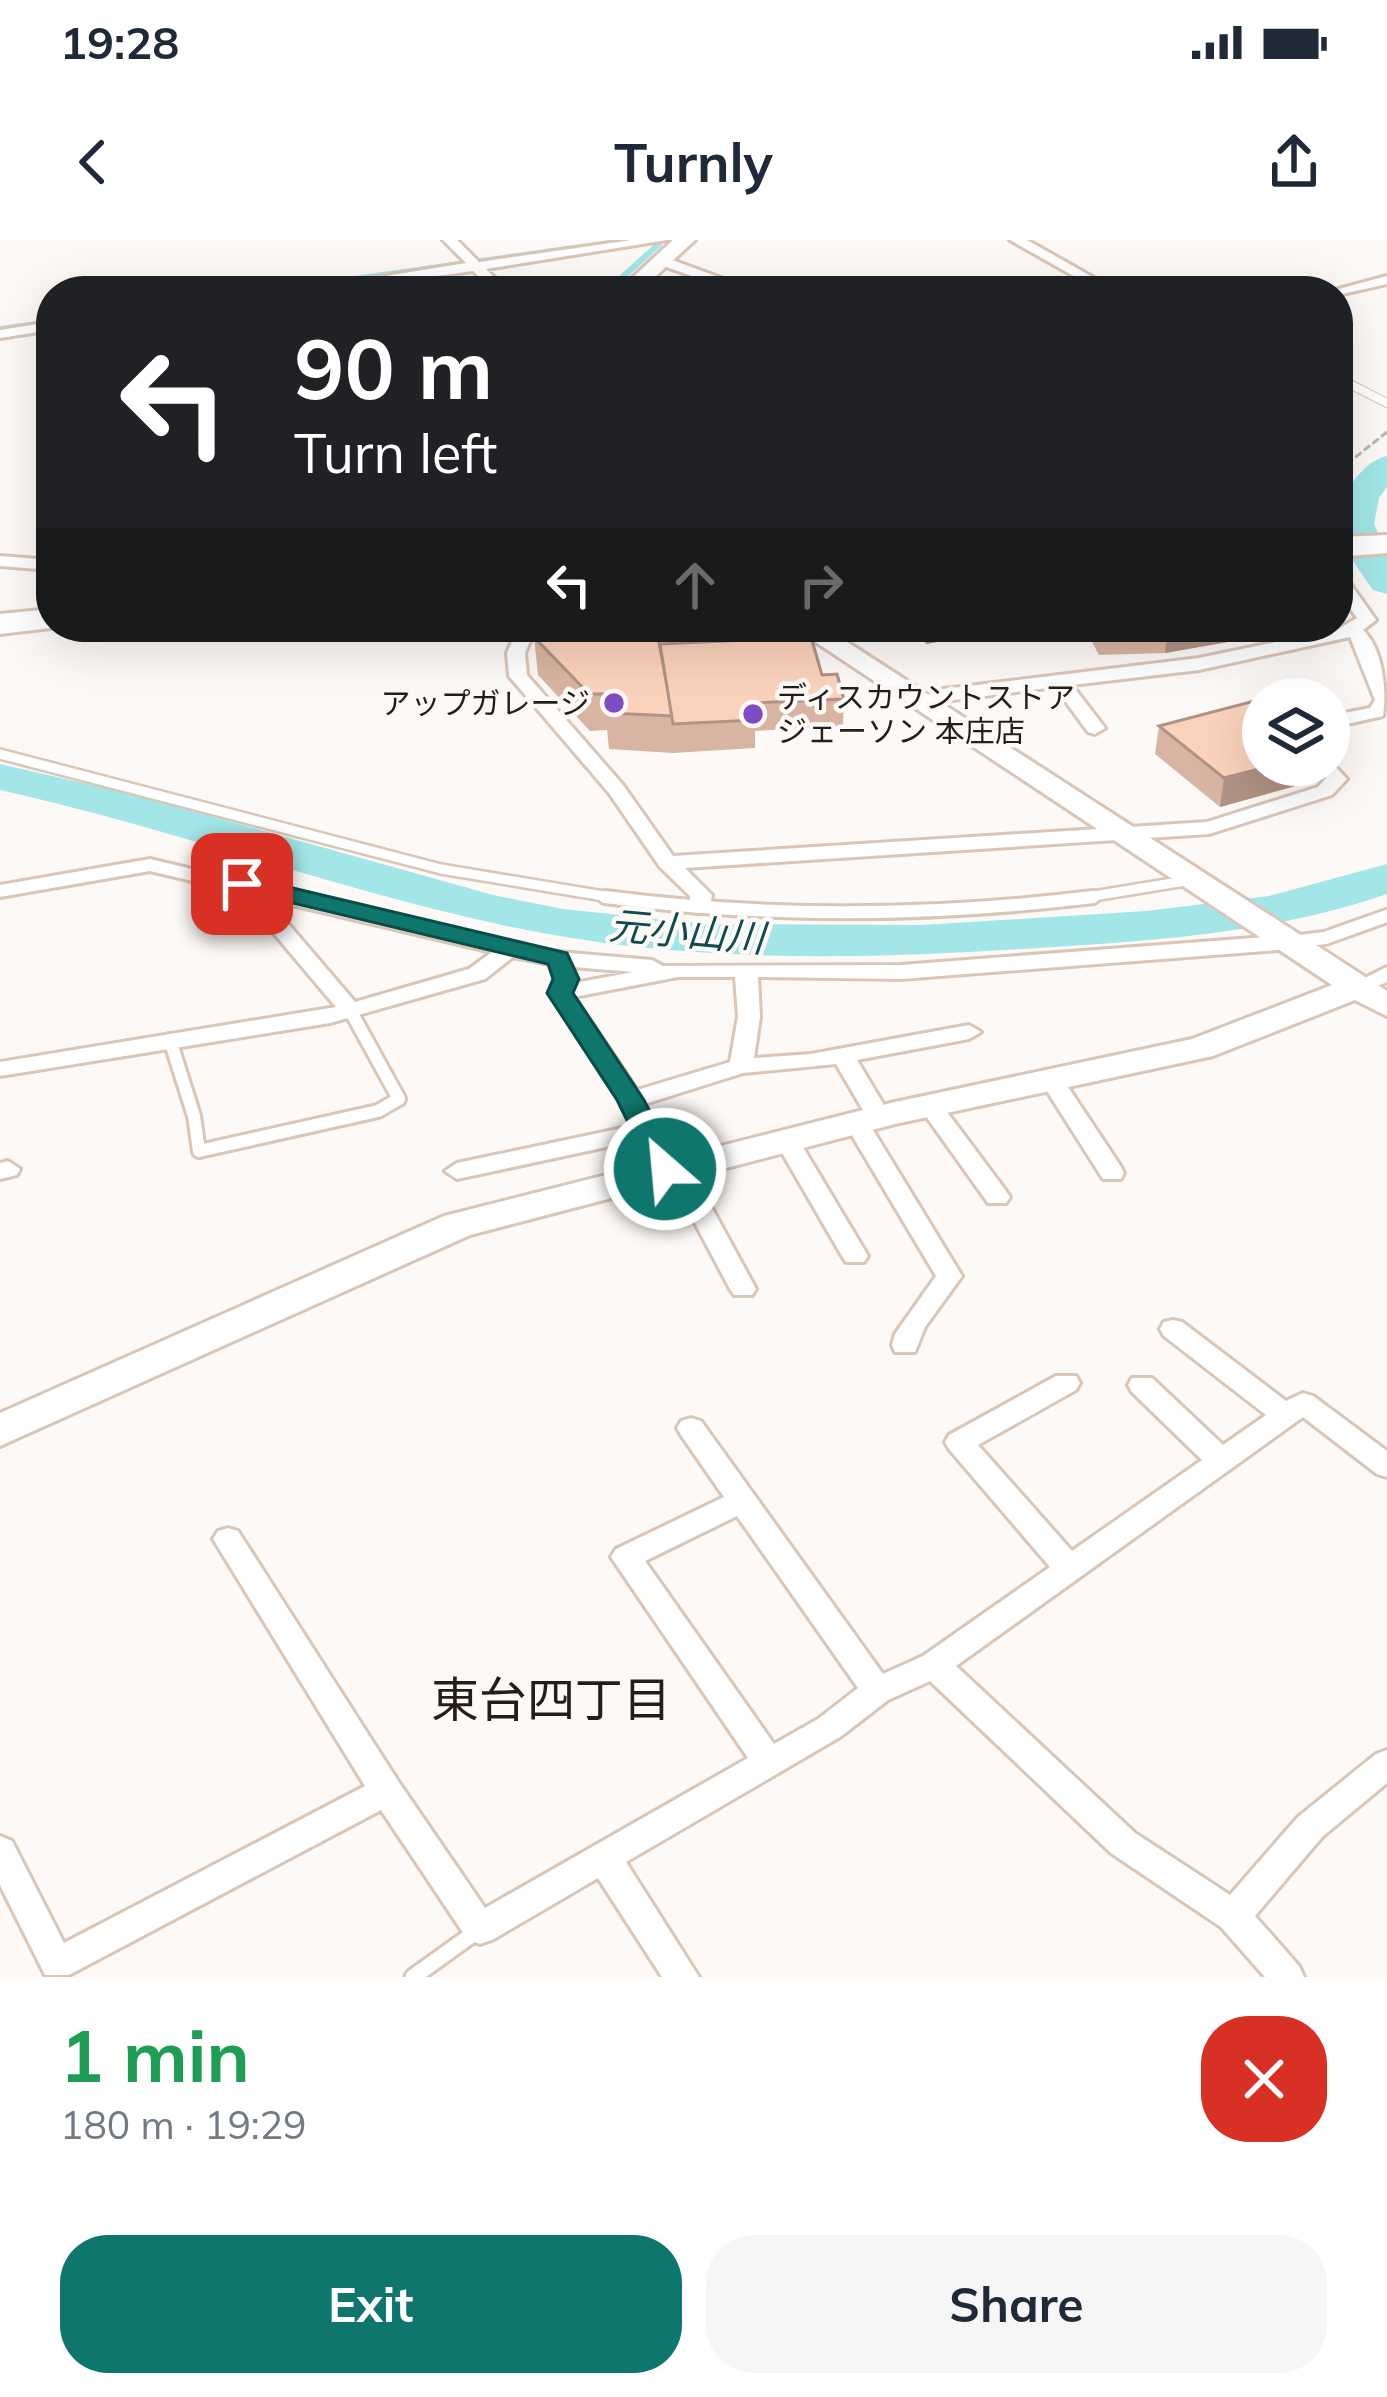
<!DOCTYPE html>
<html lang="en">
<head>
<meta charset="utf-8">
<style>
	:root { --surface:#fff; --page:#f6f6f7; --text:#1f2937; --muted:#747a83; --accent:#0f766e }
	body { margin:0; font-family:Mulish,"Noto Sans JP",sans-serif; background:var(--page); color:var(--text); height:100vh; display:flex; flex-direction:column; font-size:45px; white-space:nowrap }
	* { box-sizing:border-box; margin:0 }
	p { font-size:39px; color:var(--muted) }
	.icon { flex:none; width:66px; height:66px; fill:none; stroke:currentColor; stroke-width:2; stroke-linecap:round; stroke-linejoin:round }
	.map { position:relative; height:1737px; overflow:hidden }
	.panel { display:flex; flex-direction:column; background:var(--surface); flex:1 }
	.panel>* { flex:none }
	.hud { position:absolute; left:36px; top:36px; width:1317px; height:366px; border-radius:48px; box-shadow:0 12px 48px #0002; background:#202124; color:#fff; overflow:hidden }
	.fabs { position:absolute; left:1242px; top:438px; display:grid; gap:24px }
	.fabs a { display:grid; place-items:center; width:108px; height:108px; border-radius:50%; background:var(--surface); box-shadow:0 12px 48px #0002; font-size:60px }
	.pin { position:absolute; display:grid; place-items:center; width:102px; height:102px; color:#fff; margin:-51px; border-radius:24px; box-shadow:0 6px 18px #0006 }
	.me { position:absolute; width:132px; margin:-66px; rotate:333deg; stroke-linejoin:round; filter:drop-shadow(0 0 9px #0008) }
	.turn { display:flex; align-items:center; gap:42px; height:252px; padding:0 60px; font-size:54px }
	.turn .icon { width:156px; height:156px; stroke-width:2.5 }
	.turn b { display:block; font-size:84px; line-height:102px }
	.lanes { display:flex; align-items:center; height:114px; padding:0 60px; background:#0003; justify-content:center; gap:60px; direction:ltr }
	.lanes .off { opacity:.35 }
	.round { display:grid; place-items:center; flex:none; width:126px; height:126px; border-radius:48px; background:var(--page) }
	.head { display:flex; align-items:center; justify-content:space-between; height:204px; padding:0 60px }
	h1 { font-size:72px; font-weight:700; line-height:90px; color:#1e9e55 }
	.button { display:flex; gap:24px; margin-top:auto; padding:24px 60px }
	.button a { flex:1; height:138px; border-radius:48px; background:var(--accent); color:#fff; font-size:48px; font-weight:700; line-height:138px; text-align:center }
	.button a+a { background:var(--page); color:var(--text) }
	.status { display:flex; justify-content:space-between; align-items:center; height:84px; padding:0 60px; background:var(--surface); direction:ltr }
	.status svg { height:33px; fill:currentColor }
	header { display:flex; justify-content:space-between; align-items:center; height:156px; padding:0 60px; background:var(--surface); font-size:54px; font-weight:700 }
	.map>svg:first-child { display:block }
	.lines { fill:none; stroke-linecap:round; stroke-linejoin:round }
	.stream { stroke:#a2e6e7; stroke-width:6 }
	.river { fill:#a2e6e7; fill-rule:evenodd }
	.lane-far3-casing { stroke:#dac6b7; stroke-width:10 }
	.lane-far2-casing { stroke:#dac6b7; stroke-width:14 }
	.lane-far1-casing { stroke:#dac6b7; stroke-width:18 }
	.lane-casing { stroke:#dac6b7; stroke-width:21 }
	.street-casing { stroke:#dac6b7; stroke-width:6 }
	.secondary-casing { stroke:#dac6b7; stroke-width:6 }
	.highway-casing { stroke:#dac6b7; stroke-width:6 }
	.path { stroke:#bcb7b3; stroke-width:3; stroke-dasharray:8 3; stroke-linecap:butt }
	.lane-far3 { stroke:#fff; stroke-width:8 }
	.lane-far2 { stroke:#fff; stroke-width:9 }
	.lane-far1 { stroke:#fff; stroke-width:12 }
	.lane { stroke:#fff; stroke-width:15 }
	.street { fill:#fff; fill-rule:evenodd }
	.secondary { fill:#fff; fill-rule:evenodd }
	.highway { fill:#fff; fill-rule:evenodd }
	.wall { fill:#d8b5a2 }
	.shaded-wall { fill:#b09384 }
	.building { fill:#fbd2bc; stroke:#b09384; stroke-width:3 }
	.route { fill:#0f766e; stroke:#0a4d48; stroke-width:3 }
	.poi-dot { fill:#7f4cc4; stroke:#fdf9f6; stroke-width:4.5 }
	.labels { text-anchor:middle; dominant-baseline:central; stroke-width:9; stroke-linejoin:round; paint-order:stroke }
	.far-poi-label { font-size:30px; fill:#251e18; stroke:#fdf9f6; text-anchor:start }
	.water-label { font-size:39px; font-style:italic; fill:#0e4c4d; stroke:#fdf9f6 }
	.near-neighbourhood-label { font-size:48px; fill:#251e18; stroke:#fdf9f6 }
</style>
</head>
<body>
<div class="status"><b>19:28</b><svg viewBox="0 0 49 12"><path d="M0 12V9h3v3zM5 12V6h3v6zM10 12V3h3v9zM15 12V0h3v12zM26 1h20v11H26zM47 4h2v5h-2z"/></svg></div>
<header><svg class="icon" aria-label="back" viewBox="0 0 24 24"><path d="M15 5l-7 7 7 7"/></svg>Turnly<svg class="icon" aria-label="share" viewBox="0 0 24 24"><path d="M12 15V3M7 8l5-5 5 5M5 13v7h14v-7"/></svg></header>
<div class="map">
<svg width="1387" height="1737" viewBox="0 0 1387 1737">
	<rect width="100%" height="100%" fill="#fdf9f6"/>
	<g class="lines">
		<g class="stream">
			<polyline points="270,51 631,0"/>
			<polyline points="607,51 659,4"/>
			<polyline points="0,89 51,82"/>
		</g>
		<g class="river">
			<path d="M1387 216V247L1379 258 1374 284 1387 314V354L1373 350C1350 317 1323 284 1350 246 1360 232 1370 220 1387 216Z"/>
			<path d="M0 524 140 556 493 655 563 669 706 684 922 685 1146 671 1269 656 1387 624V654C1274 693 1155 701 1037 708 855 720 672 724 493 683 327 646 166 587 0 550Z"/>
		</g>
		<defs>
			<polyline id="lane-far3" points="1338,138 1387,163"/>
			<g id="lane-far2">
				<polyline points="0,514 441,629 628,660"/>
				<polyline points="1069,660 1191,640"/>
			</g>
			<g id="lane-far1">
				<path d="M605 657C768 678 930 677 1093 657"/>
				<polyline points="1291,702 1325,698 1387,676"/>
				<polyline points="170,800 194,876 199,911 378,871 399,859 350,770"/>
			</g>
			<polyline id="lane" points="413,1737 480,1689"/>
			<g id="street">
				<polygon points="443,0 457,0 479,22 632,0 667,0 486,29 508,51 493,51 473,31 329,51 293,51 466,23"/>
				<polygon points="1010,0 1027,0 1117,51 1100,51"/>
				<polygon points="657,18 667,18 756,51 736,51 657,24"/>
				<polygon points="1387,36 1387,44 1338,55 1338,51 1331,51"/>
				<polygon points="51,82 51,90 0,98 0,90"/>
				<polygon points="0,316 51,320 51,330 0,326"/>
				<path d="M1338 334 1344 335 1376 380 1363 390C1383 409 1387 451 1383 476L1329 488V476L1370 468 1375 460 1350 397 1199 430 1072 445 1105 488 1095 494 1088 492 1055 447 945 461 918 468 909 462 944 449 1199 418 1338 389 1357 378 1338 351Z"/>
				<polygon points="518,387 536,387 525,413 527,435 623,545 673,616 1207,582 1318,547 1326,538 1317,525 1329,525 1329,520 1347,539 1332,555 1209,594 685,628 712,655 710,667 699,673 691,672 690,656 660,627 609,553 509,436 507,413"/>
				<path d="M150 619 234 639 242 637 253 643 509 703 559 712 652 720 663 726 901 725 1290 695 1301 702 1290 709 901 739 758 737 760 777 754 818 811 814 969 785 981 792 969 799 857 820 891 877 879 885 870 882 836 824 743 833 645 864 672 919 686 920 689 926 756 1049 752 1055H734L730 1049 670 936 656 935 639 900 457 939 445 931 457 923 632 886 619 860 549 753 555 739 550 724 513 717 485 739 330 783 0 836V822L336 767 239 652 150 631 0 657V645ZM267 659 492 712 469 729 355 762ZM573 727 633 732 575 743ZM678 737H735L738 777 730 822 637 850 574 757Z"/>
				<polygon points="1387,727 1387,742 1356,755 1345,748"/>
				<polygon points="1052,833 1060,835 1121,927 1124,933 1121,939 1103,939 1040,840"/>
				<polygon points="930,857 938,860 1006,951 1010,957 1006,963 988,963 918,865"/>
				<polygon points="856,874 865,877 962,1036 925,1087 915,1112 895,1112 892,1105 895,1094 936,1036 844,882"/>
				<polygon points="786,891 798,899 868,1016 864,1022 846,1022 842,1016 774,899"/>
				<polygon points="8,921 20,929 17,935 0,939 0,923"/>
				<path d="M1173 1080 1182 1082 1286 1161 1303 1153 1313 1156 1387 1211V1237L1377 1234 1303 1177 956 1426 1135 1593 1230 1655 1298 1577 1376 1514 1387 1510V1543L1322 1597 1255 1676 1299 1726 1304 1737H1265L1221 1687 1111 1613 930 1441 888 1460 840 1497 626 1622 699 1737H662L598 1638 492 1700 480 1704 468 1700 381 1570 69 1735H45L0 1645V1596L12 1601 64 1703 365 1546 218 1307 213 1299 218 1291 228 1288 238 1291 398 1541 485 1668 748 1518 611 1317 616 1309 724 1257 681 1195 677 1188 681 1181 691 1178 701 1181 883 1434 923 1416 1050 1327 949 1209 945 1202 949 1195 1056 1136H1076L1080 1143 1076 1150 978 1205 1072 1311 1202 1220 1132 1152 1128 1145 1132 1138H1152L1223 1205 1266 1175 1164 1096 1160 1089 1164 1082ZM737 1276 858 1448 818 1479 774 1504 645 1321Z"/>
			</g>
			<g id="secondary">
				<polygon points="673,0 695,0 640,51 618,51"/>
				<polygon points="793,387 824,387 1387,751 1387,776 1355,760 1213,816 895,884 470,995 0,1206 0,1173 444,976 895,862 1192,799 1332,745"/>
			</g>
			<g id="highway">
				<polygon points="1387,295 1387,313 1338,317 1338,297"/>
				<polygon points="51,369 51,387 59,387 0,394 0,374"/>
			</g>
		</defs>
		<use href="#lane-far3" class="lane-far3-casing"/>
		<use href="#lane-far2" class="lane-far2-casing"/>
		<use href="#lane-far1" class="lane-far1-casing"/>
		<use href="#lane" class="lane-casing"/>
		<use href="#street" class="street-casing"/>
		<use href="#secondary" class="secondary-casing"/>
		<use href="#highway" class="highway-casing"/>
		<polyline class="path" points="1338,231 1387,192"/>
		<use href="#lane-far3" class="lane-far3"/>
		<use href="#lane-far2" class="lane-far2"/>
		<use href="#lane-far1" class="lane-far1"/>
		<use href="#lane" class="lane"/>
		<use href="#street" class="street"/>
		<use href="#secondary" class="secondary"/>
		<use href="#highway" class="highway"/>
	</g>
	<g class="wall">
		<polygon points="533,387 656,387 660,404 822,435 844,459 843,486 755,491 755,508 673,513 609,509 607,490 590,491 538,435"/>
		<polygon points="913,387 998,387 997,391 926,404 913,390"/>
		<polygon points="1084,387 1296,387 1296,390 1165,413 1099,415"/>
		<polygon points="1159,486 1317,540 1220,567 1155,514"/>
	</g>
	<g class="shaded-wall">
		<polygon points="927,387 998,387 997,391 926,404"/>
		<polygon points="1168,387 1296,387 1296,390 1165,413"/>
		<polygon points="1274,525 1320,525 1317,540 1220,567 1224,538"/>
	</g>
	<g class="building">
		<polygon points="535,387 656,387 673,476 609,473 606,454 589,454 536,399"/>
		<polygon points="811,397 822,435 837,434 844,459 751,463 755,480 673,484 660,404"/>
		<polygon points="1254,461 1263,467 1263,525 1274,525 1224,538 1159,486"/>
	</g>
	<polygon class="route" points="242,636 567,713 579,739 573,753 644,860 679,929 675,936 655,936 651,929 617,860 547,753 553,739 548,724 234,649 230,644"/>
	<g class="poi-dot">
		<circle cx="614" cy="463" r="12"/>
		<circle cx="753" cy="474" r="12"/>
	</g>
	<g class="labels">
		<g class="far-poi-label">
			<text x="777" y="457">ディスカウントストア<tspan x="777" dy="34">ジェーソン 本庄店</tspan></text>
			<text x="590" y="463" text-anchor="end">アップガレージ</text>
		</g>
		<g class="water-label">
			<text transform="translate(687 691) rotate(5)">元小山川</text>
		</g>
		<g class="near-neighbourhood-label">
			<text x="551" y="1459">東台四丁目</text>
		</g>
	</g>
</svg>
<div class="fabs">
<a><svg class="icon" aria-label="layers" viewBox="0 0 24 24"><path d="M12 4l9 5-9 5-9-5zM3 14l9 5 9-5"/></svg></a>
</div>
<div class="pin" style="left:242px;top:644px;background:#d93025"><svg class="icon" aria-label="arrive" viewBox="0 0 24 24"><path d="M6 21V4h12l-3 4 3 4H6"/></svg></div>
<svg class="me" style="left:665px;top:929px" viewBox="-20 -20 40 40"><circle r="17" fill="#0f766e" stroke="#fff" stroke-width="3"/><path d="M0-11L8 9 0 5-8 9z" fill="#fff"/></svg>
<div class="hud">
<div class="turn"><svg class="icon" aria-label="left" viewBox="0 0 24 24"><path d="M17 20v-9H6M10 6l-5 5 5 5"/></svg><div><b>90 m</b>Turn left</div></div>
<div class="lanes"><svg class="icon" aria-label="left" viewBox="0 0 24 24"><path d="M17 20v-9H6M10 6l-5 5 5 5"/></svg><svg class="icon off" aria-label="ahead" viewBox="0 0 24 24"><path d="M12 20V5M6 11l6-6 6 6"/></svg><svg class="icon off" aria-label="right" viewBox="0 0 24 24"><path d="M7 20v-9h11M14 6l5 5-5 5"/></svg></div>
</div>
</div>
<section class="panel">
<div class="head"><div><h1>1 min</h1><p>180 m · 19:29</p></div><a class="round" style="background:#d93025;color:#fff"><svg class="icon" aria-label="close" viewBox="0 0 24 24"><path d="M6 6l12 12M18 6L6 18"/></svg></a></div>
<div class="button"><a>Exit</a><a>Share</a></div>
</section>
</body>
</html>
